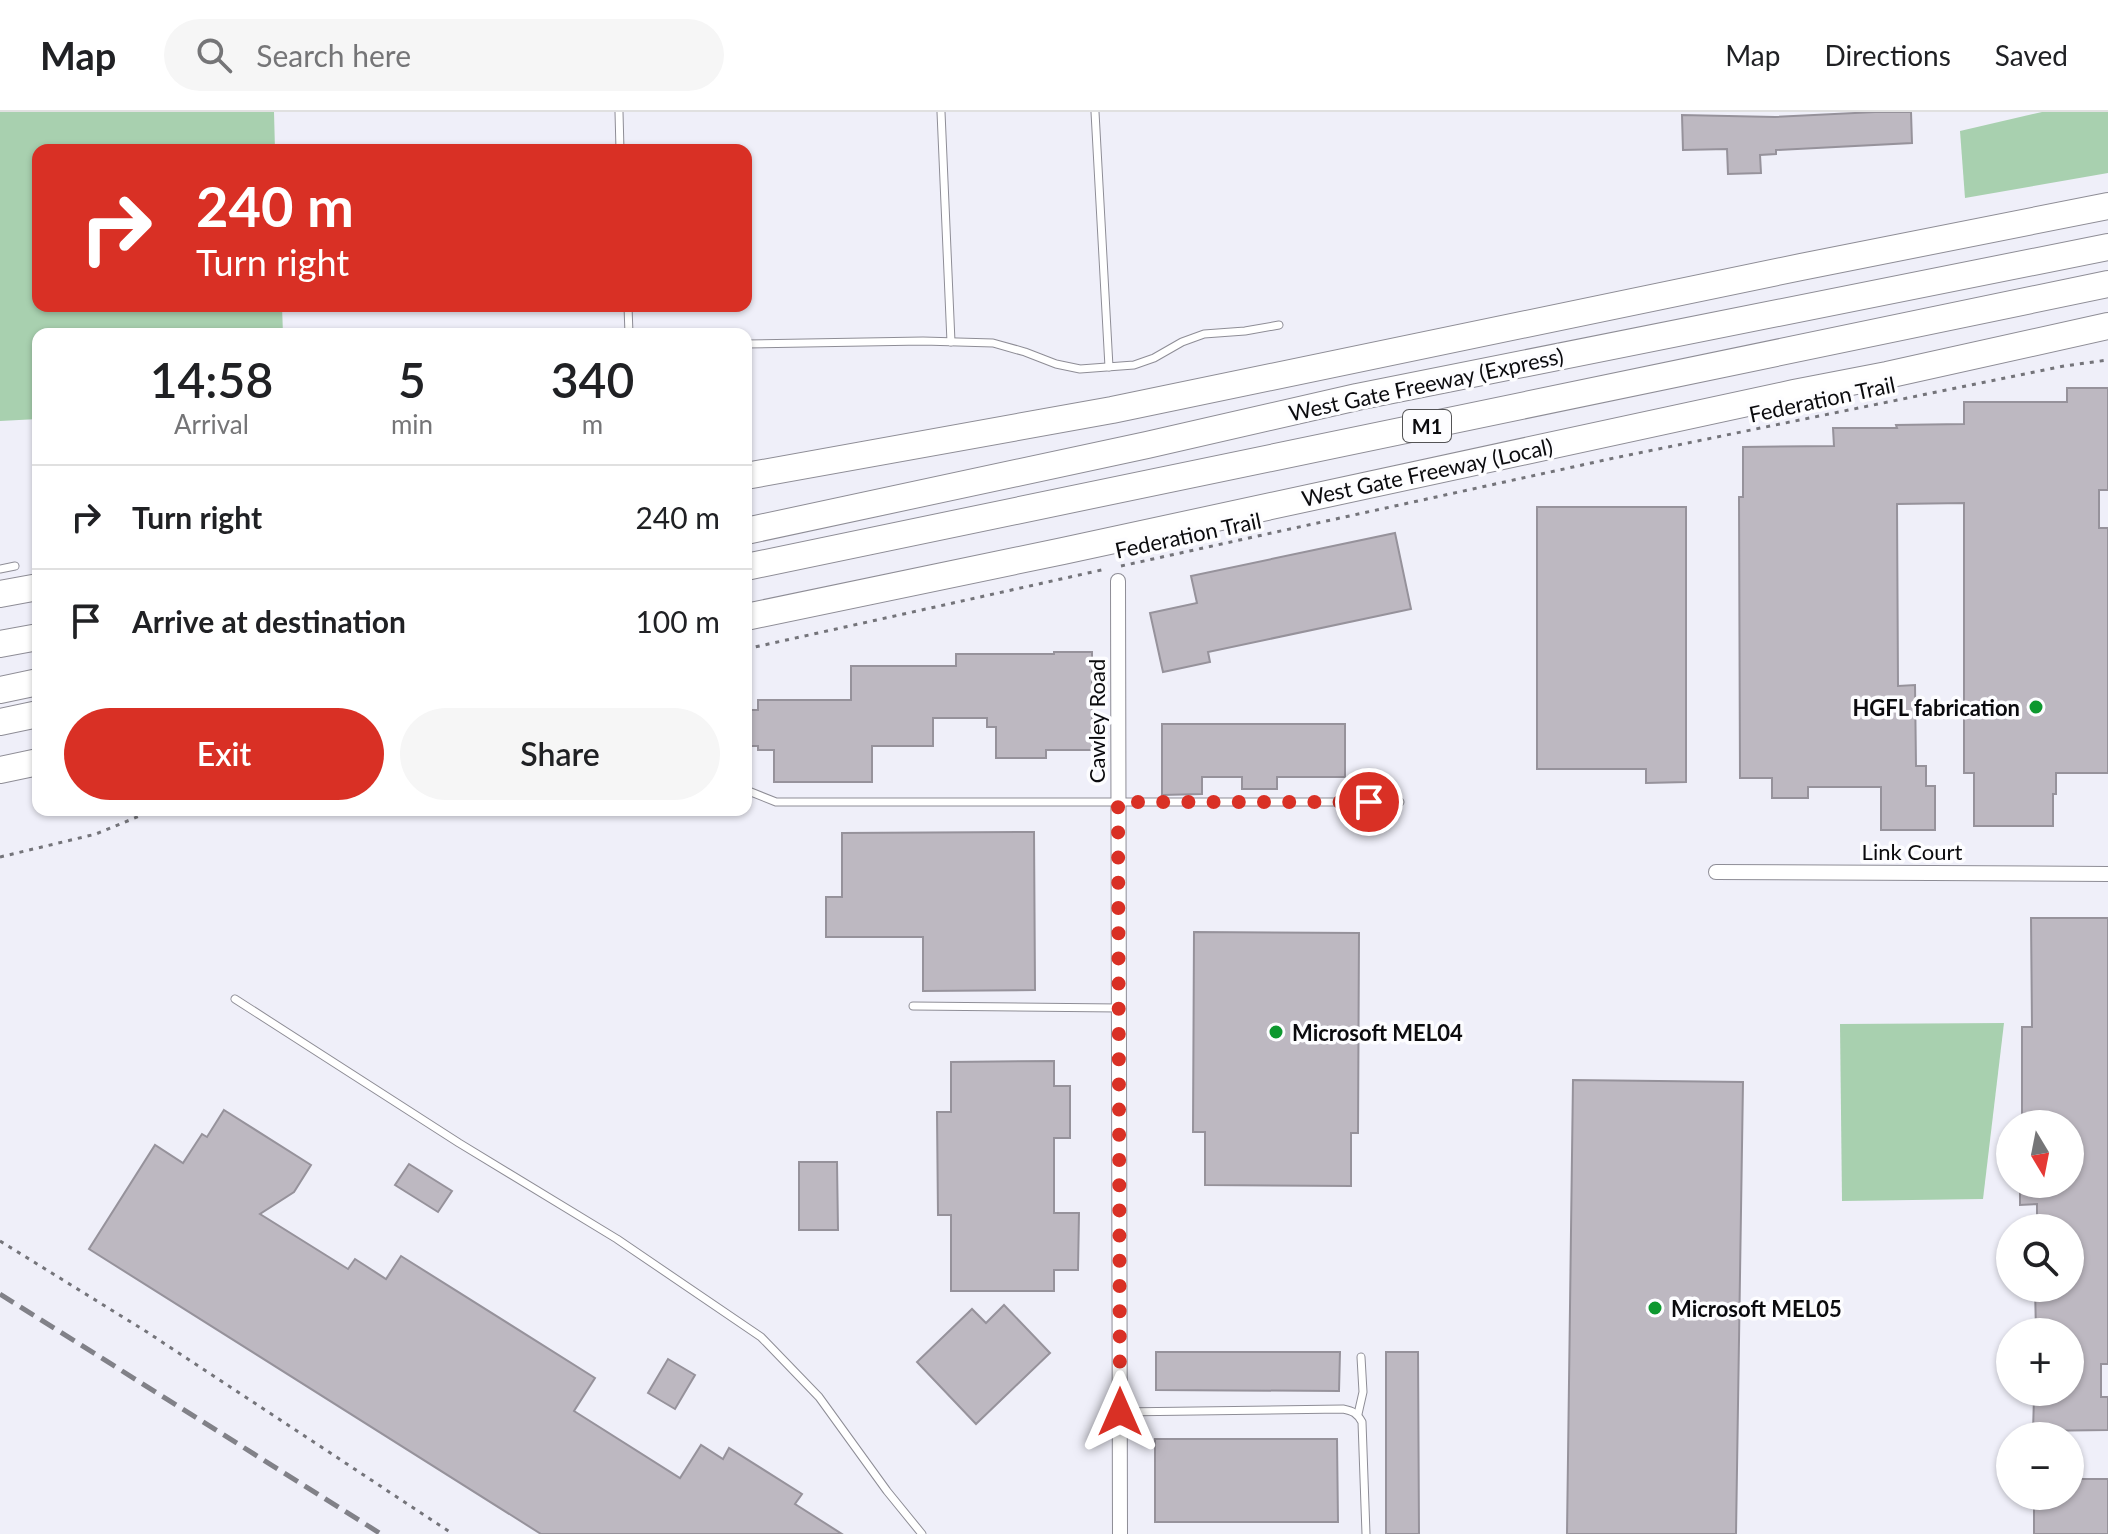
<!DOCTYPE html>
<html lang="en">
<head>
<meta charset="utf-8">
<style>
	:root { --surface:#fff; --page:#f6f6f6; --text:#202124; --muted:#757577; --line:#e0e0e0; --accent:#d93025 }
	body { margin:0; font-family:Lato,sans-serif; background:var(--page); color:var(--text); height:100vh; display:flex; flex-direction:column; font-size:30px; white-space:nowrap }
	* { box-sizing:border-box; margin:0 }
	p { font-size:26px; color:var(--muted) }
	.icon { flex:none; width:44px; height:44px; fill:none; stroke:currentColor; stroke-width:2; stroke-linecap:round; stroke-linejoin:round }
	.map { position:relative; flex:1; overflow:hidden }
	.drawer { position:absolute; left:32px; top:216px; width:720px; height:488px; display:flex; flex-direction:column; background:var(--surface); border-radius:16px; box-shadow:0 2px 6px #0004 }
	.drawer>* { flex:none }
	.hud { position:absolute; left:32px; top:32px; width:720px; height:168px; border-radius:16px; box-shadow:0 2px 6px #0004; background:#d93025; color:#fff; overflow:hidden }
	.needle { width:52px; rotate:170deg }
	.fabs { position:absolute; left:1996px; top:998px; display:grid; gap:16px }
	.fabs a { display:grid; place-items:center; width:88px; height:88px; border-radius:50%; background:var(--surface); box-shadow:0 2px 6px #0004; font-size:40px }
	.pin { position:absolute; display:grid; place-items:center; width:68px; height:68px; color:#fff; margin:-34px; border:4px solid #fff; border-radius:50%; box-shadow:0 2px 8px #0007 }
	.me { position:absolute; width:88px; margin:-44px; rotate:0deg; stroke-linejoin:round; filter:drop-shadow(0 0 6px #0008) }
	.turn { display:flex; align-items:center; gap:28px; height:168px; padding:0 32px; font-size:36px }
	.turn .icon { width:104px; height:104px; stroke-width:2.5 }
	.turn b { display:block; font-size:56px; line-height:68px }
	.eta { display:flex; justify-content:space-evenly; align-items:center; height:136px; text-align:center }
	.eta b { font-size:48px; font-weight:600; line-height:56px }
	.primary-button { display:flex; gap:16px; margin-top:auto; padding:16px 32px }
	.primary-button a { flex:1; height:92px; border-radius:48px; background:var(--accent); color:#fff; font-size:32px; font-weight:600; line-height:92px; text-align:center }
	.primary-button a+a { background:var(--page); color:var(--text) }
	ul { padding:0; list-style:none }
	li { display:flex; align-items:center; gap:24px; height:104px; padding:0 32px; border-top:2px solid var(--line) }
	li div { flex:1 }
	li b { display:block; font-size:30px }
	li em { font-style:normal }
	header { display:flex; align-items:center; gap:48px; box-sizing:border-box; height:112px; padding:0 40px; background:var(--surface); border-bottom:2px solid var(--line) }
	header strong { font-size:38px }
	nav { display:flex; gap:44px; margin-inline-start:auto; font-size:28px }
	.search { width:560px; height:72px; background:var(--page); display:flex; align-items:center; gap:20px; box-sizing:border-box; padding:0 28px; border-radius:44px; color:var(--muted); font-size:30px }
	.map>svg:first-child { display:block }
	.green { fill:#a8d0af }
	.building { fill:#bdb8c1; stroke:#96929b; stroke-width:2 }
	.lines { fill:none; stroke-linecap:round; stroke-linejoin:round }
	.lane-casing { stroke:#8e8d96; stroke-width:9 }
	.street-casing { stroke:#8e8d96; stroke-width:16 }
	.highway-casing { stroke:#8e8d96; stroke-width:28 }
	.path { stroke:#74747a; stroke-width:3; stroke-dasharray:4 6; stroke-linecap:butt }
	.lane { stroke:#fff; stroke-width:7 }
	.street { stroke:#fff; stroke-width:14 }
	.highway { stroke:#fff; stroke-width:26 }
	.rail { stroke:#818188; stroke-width:5; stroke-dasharray:16 8; stroke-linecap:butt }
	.route { stroke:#d93025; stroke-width:14; stroke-dasharray:0 25.2 }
	.poi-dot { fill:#0d982f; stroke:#fdfdff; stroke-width:3 }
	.labels { text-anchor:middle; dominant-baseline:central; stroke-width:7; stroke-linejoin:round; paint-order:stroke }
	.shield { fill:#fdfdff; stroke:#545456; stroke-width:2 }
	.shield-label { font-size:20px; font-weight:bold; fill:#0b0b0e }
	.street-label { font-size:22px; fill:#0b0b0e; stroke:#fdfdff }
	.poi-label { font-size:22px; font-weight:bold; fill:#0b0b0e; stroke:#fdfdff; text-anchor:start }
</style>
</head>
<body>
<header>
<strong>Map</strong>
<div class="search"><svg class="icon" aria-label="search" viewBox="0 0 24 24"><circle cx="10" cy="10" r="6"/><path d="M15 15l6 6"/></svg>Search here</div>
<nav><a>Map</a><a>Directions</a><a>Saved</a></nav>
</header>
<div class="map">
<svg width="2108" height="1422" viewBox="0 0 2108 1422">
	<rect width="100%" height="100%" fill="#efeff9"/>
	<g class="green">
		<polygon points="0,0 274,0 275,38 38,38 38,194 282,194 283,222 38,222 38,307 0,309"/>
		<polygon points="2042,0 2108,0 2108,61 1965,86 1960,19"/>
		<polygon points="2004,911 1983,1087 1842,1089 1840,912"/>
	</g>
	<g class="building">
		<polygon points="1875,0 1911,0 1912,31 1776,38 1776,42 1760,43 1761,61 1728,62 1727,37 1683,38 1682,3 1775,5"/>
		<polygon points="2067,276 2108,276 2108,378 2099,378 2099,416 2108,416 2108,661 2056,661 2056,682 2053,682 2053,714 1974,714 1974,661 1964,661 1964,391 1897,392 1898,574 1915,573 1916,654 1926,654 1926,674 1935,674 1935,718 1881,718 1881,675 1808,675 1808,686 1772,686 1772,666 1740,666 1739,385 1743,385 1743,335 1834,334 1833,316 1897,316 1896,313 1964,312 1964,290 2067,290"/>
		<polygon points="1537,395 1686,395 1686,670 1646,671 1646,657 1537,657"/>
		<polygon points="1395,421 1411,497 1208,540 1210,550 1163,560 1150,501 1197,491 1191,464"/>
		<polygon points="1054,540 1092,540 1092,638 1046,638 1046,646 996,646 996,615 987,615 987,606 933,606 933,634 872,634 872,670 774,670 774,638 758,638 758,634 746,634 746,598 758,598 758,588 851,588 851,554 956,554 956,542 1054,542"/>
		<polygon points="1162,612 1345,612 1345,665 1277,665 1277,677 1242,677 1242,665 1202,665 1202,682 1162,683"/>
		<polygon points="1034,720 1035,878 923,879 923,825 826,825 826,785 842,785 842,721"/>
		<polygon points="2031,806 2108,806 2108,1252 2101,1252 2101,1285 2108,1285 2108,1318 2033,1319 2034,1285 2036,1285 2036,1280 2070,1280 2070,1220 2036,1220 2035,1176 2070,1176 2070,1116 2037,1116 2037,1092 2020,1093 2020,1072 2070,1072 2070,1012 2022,1012 2022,915 2032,915"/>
		<polygon points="1194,820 1359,821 1358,1021 1351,1021 1351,1074 1205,1073 1205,1020 1193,1020"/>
		<polygon points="1054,949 1054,974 1070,974 1070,1026 1054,1026 1054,1101 1079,1101 1078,1158 1054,1158 1054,1179 951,1179 951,1103 938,1103 937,1000 951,1000 951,950"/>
		<polygon points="1573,968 1743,970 1736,1422 1567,1422"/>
		<polygon points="224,998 311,1053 294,1080 260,1102 348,1157 355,1147 386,1167 401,1144 595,1266 574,1299 680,1366 701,1333 723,1347 729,1336 802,1382 795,1392 842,1422 541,1422 89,1137 155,1033 183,1051 202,1022 207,1025"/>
		<polygon points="799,1050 837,1050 838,1118 799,1118"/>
		<polygon points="409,1052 452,1079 438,1100 395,1073"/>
		<polygon points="1004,1193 1050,1241 976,1312 917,1250 972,1197 986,1211"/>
		<polygon points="1156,1240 1340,1240 1339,1279 1156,1278"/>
		<polygon points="1386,1240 1418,1240 1419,1422 1386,1422"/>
		<polygon points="668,1247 695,1263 675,1297 648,1281"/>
		<polygon points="1155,1327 1337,1327 1338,1410 1155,1410"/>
		<polygon points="2070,1367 2108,1367 2108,1422 2034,1422 2034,1384 2070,1384"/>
	</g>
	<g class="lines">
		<defs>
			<g id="lane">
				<polyline points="619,0 620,38"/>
				<polyline points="941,0 951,230"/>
				<polyline points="1095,0 1109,255"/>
				<polyline points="628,194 629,222"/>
				<polyline points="746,232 923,229 993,231 1025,240 1056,252 1080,257 1134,253 1154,246 1182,230 1204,222 1245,219 1279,213"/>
				<polyline points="0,457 15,454"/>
				<polyline points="746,678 776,690 1400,690"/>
				<polyline points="235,887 459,1031 617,1127 761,1225 819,1285 887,1379 922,1422"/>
				<polyline points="913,894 1119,896"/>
				<path d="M1120 1300 1343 1297C1353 1299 1357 1301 1362 1310L1366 1422"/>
				<polyline points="1358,1302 1363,1280 1361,1245"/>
			</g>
			<g id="street">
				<polyline points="1118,469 1120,1422"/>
				<polyline points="1716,760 2108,762"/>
			</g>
			<g id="highway">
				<polyline points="746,364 1112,298 1801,155 2108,94"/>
				<polyline points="746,419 1147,333 1357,285 2108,135"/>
				<polyline points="746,455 2108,172"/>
				<polyline points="0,482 38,475"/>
				<polyline points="746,505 1063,439 1794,281 1887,263 2108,214"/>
				<polyline points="0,532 38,525"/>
				<polyline points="0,578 38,570"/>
				<polyline points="0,610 38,602"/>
				<polyline points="0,658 38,650"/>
			</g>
		</defs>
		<use href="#lane" class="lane-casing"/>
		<use href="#street" class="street-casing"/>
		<use href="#highway" class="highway-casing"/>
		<g class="path">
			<polyline points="1121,454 1614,346 2064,254 2108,248"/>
			<polyline points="746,537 1106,457"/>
			<polyline points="0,745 96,722 154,698"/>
			<polyline points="0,1129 147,1220 453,1422"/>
		</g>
		<use href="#lane" class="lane"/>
		<use href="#street" class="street"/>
		<use href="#highway" class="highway"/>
		<polyline class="rail" points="0,1182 381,1422"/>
	</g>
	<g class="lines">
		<polyline class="route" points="1120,1300 1118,690 1369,690"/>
	</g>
	<g class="poi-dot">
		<circle cx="2036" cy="595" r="8"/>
		<circle cx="1276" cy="920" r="8"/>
		<circle cx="1655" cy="1196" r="8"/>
	</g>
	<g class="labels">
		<rect class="shield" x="1403" y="298" width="48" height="32" rx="6"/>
		<g class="shield-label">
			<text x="1427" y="314">M1</text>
		</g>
		<g class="street-label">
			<text transform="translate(1426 272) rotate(-12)">West Gate Freeway (Express)</text>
			<text transform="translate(1822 287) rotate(-12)">Federation Trail</text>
			<text transform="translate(1427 360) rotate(-12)">West Gate Freeway (Local)</text>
			<text transform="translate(1188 423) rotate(-12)">Federation Trail</text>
			<text transform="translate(1096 609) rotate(-90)">Cawley Road</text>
			<text x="1912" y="739">Link Court</text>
		</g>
		<g class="poi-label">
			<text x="2020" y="595" text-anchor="end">HGFL fabrication</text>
			<text x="1292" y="920">Microsoft MEL04</text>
			<text x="1671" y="1196">Microsoft MEL05</text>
		</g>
	</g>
</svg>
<div class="fabs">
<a><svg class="needle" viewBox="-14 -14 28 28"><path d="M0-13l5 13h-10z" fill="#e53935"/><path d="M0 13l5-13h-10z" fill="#757577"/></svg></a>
<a><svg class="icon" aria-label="search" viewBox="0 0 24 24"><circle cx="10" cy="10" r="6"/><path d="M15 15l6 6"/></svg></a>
<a>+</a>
<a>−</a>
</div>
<div class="pin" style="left:1369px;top:690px;background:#d93025"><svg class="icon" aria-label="arrive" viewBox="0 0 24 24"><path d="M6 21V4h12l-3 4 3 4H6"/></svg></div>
<svg class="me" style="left:1120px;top:1300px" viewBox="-20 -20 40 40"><path d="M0-17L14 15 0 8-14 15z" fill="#d93025" stroke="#fff" stroke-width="4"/></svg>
<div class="hud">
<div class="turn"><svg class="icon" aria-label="right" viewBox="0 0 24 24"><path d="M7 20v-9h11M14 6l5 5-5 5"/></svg><div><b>240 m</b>Turn right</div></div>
</div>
<section class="drawer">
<div class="eta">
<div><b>14:58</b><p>Arrival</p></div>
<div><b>5</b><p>min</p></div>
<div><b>340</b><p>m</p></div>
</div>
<ul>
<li><svg class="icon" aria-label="right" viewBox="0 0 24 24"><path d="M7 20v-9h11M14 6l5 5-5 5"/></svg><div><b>Turn right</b></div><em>240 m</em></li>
<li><svg class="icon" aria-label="arrive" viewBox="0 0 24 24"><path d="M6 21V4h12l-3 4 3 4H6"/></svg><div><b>Arrive at destination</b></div><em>100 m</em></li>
</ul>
<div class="primary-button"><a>Exit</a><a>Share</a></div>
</section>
</div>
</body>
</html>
